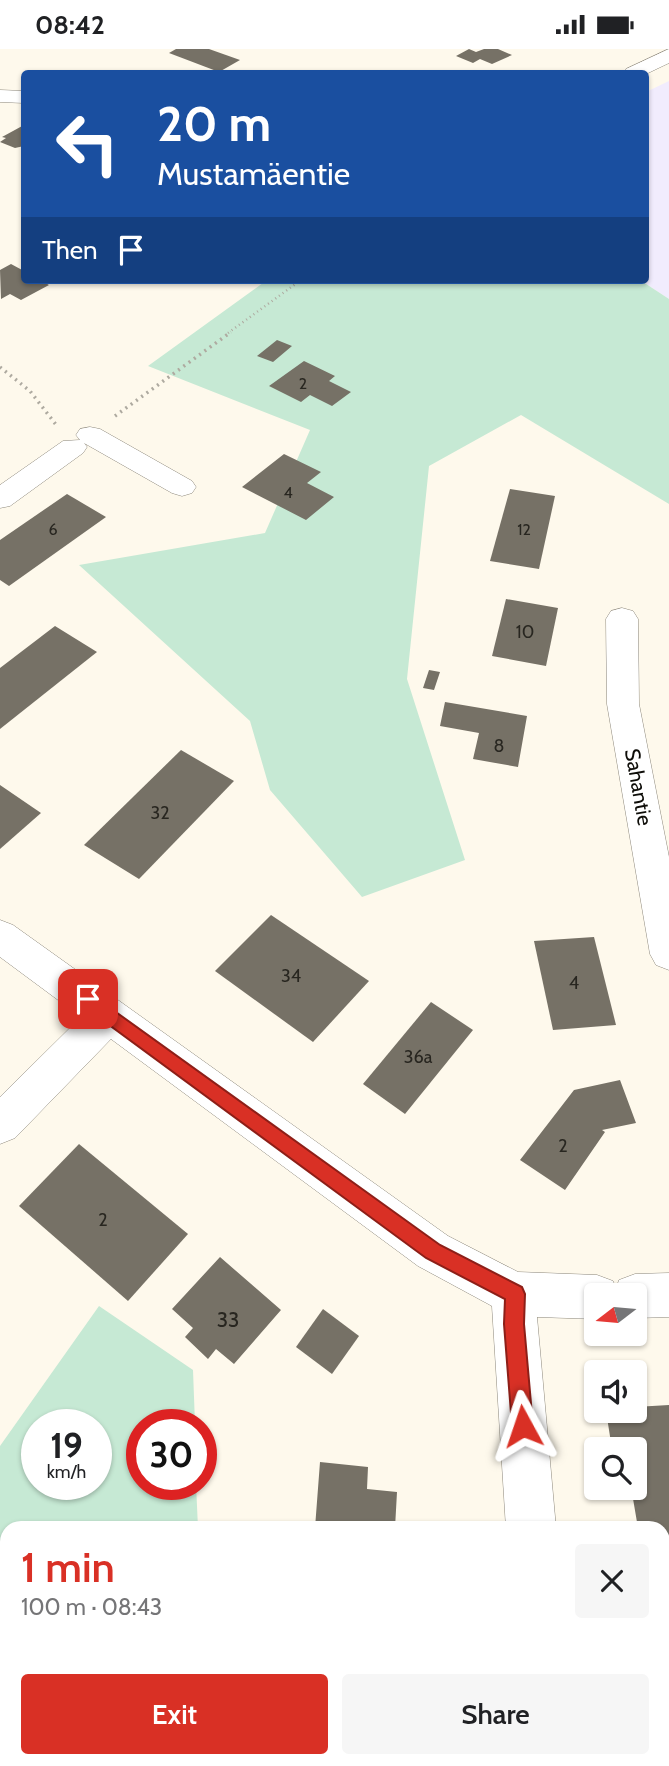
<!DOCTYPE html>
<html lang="en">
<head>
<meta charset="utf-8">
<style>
	:root { --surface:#fff; --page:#f6f6f6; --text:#202124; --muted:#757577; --accent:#d93025 }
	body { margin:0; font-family:Cabin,sans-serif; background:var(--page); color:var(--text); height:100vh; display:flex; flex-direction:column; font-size:26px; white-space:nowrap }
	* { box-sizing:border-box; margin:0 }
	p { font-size:23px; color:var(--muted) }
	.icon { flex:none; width:38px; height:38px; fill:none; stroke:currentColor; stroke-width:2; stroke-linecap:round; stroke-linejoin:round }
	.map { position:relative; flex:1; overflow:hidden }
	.side { position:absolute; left:0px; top:1472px; width:670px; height:247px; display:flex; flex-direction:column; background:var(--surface); border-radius:21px 21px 0 0; box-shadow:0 2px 5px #0004 }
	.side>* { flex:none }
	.hud { position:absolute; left:21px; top:21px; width:628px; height:214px; border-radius:7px; box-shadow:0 2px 5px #0004; background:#1a4fa0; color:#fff; overflow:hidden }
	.needle { width:46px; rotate:254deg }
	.tools { position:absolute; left:584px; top:1234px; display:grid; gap:14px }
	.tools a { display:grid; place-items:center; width:63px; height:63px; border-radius:7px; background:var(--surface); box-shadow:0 2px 5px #0004; font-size:35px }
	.speed { position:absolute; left:21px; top:1360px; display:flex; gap:14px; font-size:35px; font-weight:700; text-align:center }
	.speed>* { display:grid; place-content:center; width:91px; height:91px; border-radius:50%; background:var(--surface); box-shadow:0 2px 5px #0004; line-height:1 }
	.speed small { font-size:18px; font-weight:400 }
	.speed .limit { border:10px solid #d22; background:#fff; color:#111 }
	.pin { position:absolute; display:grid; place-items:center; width:60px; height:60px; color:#fff; margin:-30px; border-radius:14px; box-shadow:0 4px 10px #0006 }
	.me { position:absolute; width:77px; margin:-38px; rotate:355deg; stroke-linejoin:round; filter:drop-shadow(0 0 5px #0008) }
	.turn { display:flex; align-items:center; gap:24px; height:147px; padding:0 21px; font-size:32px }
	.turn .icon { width:91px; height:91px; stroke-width:2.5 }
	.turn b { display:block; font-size:49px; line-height:60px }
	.then { display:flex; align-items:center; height:66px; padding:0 21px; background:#0003; gap:14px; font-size:26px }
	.round { display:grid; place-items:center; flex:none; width:74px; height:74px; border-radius:7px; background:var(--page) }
	.summary { display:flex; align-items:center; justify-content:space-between; height:119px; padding:0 21px }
	h1 { font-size:42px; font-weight:600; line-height:52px; color:var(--accent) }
	.action { display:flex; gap:14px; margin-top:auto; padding:14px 21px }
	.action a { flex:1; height:80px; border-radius:7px; background:var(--accent); color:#fff; font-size:28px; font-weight:600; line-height:80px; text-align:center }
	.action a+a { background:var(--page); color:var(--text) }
	.status { display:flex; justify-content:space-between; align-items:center; height:49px; padding:0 35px; background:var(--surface); direction:ltr }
	.status svg { height:19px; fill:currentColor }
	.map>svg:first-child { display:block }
	.industrial { fill:#f1ecfd }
	.green { fill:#c6e9d4; fill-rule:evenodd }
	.building { fill:#767166 }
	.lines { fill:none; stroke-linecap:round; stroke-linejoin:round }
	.minor-casing { stroke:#8d887c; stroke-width:1 }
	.path-far1 { stroke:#aeaaa0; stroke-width:2.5; stroke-dasharray:1 3.5; stroke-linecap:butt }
	.path { stroke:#aeaaa0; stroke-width:3.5; stroke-dasharray:2 4.5; stroke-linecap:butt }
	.minor { fill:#fff; fill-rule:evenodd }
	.route { fill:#d93025; stroke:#8d1f18; stroke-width:2 }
	.labels { text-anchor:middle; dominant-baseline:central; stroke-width:5; stroke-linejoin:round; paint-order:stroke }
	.far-number-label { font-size:16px; fill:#282620 }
	.number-label { font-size:18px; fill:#282620 }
	.street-label { font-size:21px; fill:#0e0d08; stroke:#fff }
	.near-number-label { font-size:21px; fill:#282620 }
</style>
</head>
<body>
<div class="status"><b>08:42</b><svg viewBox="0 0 49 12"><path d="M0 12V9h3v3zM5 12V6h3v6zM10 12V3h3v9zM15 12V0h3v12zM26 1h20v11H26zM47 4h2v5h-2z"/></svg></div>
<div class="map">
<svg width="669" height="1717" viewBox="0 0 669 1717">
	<rect width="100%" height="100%" fill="#fef9ec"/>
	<polygon class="industrial" points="669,32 669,250 640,231 646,231 646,43"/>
	<g class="green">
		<polygon points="267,231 640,231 669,250 669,455 521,366 429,417 407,630 465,811 362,848 270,741 250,672 79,516 265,484 310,381 148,317"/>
		<path d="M99 1257 193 1321 195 1375 142 1376V1435H196L198 1479H7V1712H205V1717H0V1397ZM37 1376H96V1435H37Z"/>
	</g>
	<g class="building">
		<polygon points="176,0 209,0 240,11 219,23 169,4"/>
		<polygon points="469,0 476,3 484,0 498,0 512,6 492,15 480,10 473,14 456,7"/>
		<polygon points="24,76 24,97 15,99 0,93 6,89 2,88"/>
		<polygon points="11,215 24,222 24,231 40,231 49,236 21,251 10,245 1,250 0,221"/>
		<polygon points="277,291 292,297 273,313 257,307"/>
		<polygon points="304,312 335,327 329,332 351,343 332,357 310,346 301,353 269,337"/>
		<polygon points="284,405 321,423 307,434 334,448 306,471 242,438"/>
		<polygon points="510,440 555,447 539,520 490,512"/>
		<polygon points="67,445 106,468 9,537 0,531 0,491"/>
		<polygon points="506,550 558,559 546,617 492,607"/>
		<polygon points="55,577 97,603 0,680 0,619"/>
		<polygon points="429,621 440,623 434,641 423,639"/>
		<polygon points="445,653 527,667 518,718 473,710 479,684 440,677"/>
		<polygon points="181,701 234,732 139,830 84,796"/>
		<polygon points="0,736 41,764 0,800"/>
		<polygon points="271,866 369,932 313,993 215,922"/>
		<polygon points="594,888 616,976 553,981 534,892"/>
		<polygon points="431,953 473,981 405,1065 363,1035"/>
		<polygon points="620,1031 636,1074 602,1081 605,1083 565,1141 520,1111 574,1041"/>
		<polygon points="79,1095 188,1185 128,1252 19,1157"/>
		<polygon points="220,1208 281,1261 234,1315 216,1300 208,1310 185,1288 193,1279 172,1260"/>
		<polygon points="323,1260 359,1287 332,1325 296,1298"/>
		<polygon points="669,1356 669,1499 663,1500 663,1479 638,1479 631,1438 635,1438 635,1400 612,1400 606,1362 635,1362 635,1358"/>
		<polygon points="320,1413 368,1418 367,1440 397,1443 395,1479 315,1479"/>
		<polygon points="663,1574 669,1574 667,1658 663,1629"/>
		<polygon points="663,1665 669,1665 669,1717 651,1717 650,1712 663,1712"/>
	</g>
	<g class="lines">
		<defs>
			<g id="minor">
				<polygon points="669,0 669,14 646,25 623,24 626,20"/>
				<polygon points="0,41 24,42 24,54 0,53"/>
				<polygon points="90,378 100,380 192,432 196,438 192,444 182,447 172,444 84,394 87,398 83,404 10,457 0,459 0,436 63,392 80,391 76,386 80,380"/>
				<polygon points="622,559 633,562 638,570 639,655 669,808 669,921 656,916 650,905 607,655 606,570 611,562"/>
				<polygon points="0,871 13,876 448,1187 518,1223 597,1226 613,1232 616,1240 619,1231 635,1225 669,1224 669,1268 635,1269 635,1246 597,1246 597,1270 537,1268 556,1479 506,1479 492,1257 418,1217 111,990 15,1089 0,1095 0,1048 81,968 0,908"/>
				<polygon points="523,1712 577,1712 578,1717 524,1717"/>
			</g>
		</defs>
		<use href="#minor" class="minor-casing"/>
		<polyline class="path-far1" points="228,284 301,231"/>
		<g class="path">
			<polyline points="0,318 30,342 57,377"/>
			<polyline points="115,367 231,283"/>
		</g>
		<use href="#minor" class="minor"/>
	</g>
	<polygon class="route" points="88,943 440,1196 522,1238 525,1245 524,1275 533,1377 530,1384 523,1387 515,1384 512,1377 504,1275 505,1250 426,1209 82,956 79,950 82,945"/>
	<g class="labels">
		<g class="far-number-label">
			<text x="303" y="334">2</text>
			<text x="288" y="443">4</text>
			<text x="53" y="480">6</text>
			<text x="524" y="480">12</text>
		</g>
		<g class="number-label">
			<text x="525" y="583">10</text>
			<text x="499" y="697">8</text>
			<text x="160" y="764">32</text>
			<text x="291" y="927">34</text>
			<text x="574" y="934">4</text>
			<text x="418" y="1008">36a</text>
			<text x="563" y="1097">2</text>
			<text x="103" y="1171">2</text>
		</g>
		<g class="street-label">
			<text transform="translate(639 738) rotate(80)">Sahantie</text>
		</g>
		<g class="near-number-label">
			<text x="228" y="1270">33</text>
		</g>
	</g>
</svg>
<div class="tools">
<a><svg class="needle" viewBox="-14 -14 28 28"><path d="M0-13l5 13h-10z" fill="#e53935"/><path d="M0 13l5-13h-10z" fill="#757577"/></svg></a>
<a><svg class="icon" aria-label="sound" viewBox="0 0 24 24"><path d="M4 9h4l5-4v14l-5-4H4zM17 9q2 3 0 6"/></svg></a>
<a><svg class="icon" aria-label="search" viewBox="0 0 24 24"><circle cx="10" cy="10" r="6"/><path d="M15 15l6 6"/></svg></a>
</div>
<div class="speed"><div>19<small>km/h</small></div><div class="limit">30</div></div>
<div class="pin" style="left:88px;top:950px;background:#d93025"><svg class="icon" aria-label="arrive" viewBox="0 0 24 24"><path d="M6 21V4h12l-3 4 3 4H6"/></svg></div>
<svg class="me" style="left:523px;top:1377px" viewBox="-20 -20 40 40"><path d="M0-17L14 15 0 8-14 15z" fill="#d93025" stroke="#fff" stroke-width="4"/></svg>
<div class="hud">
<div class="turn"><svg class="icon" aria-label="left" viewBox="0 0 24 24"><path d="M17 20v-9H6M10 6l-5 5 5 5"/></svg><div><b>20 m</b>Mustamäentie</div></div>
<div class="then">Then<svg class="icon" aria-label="arrive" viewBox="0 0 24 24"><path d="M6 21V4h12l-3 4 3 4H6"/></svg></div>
</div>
<section class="side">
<div class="summary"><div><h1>1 min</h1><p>100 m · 08:43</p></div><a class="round"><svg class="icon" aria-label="close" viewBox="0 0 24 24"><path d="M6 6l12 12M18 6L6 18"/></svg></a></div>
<div class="action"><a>Exit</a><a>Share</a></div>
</section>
</div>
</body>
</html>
